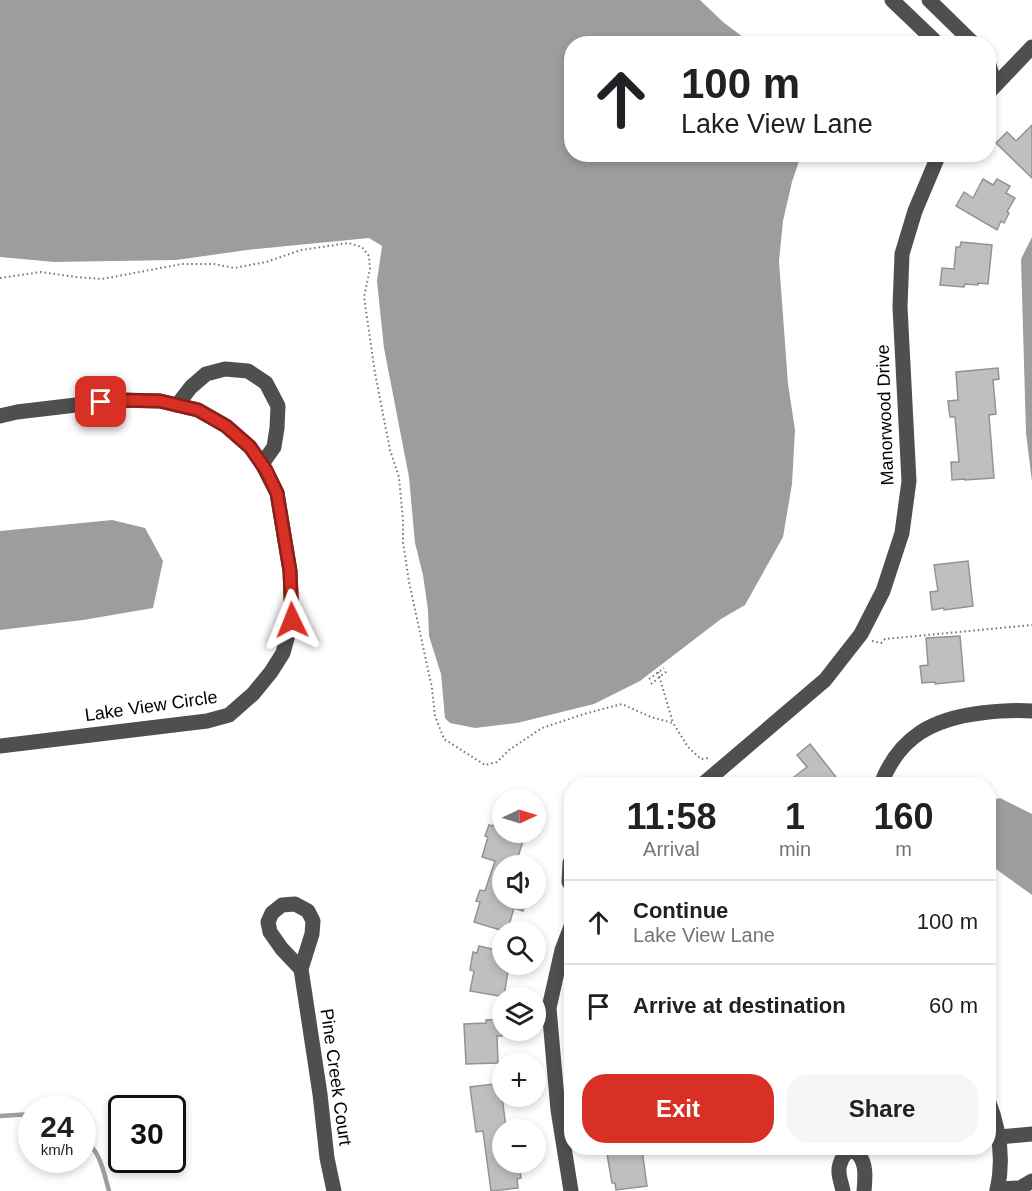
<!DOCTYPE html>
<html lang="en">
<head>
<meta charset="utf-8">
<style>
	:root { --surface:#fff; --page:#f6f6f6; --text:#202124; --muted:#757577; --line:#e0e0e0; --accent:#d93025 }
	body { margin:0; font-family:Helvetica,sans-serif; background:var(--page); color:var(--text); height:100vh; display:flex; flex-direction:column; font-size:22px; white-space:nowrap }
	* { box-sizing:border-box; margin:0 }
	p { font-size:20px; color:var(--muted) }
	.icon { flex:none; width:33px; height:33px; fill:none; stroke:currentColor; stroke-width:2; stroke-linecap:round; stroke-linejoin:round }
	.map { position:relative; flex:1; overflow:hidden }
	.drawer { position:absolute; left:564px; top:777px; width:432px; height:378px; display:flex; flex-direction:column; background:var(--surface); border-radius:24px; box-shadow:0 3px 9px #0003 }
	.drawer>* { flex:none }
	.hud { position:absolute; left:564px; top:36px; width:432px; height:126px; border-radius:24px; box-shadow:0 3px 9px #0003; background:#fff; color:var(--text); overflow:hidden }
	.needle { width:39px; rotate:86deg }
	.tools { position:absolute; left:492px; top:789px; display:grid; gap:12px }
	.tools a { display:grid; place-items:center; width:54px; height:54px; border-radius:50%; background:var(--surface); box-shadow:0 3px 9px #0003; font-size:30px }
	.speed { position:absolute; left:18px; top:1095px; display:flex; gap:12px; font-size:30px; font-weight:700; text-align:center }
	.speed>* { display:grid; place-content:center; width:78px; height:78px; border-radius:50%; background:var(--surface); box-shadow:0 3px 9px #0003; line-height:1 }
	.speed small { font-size:15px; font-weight:400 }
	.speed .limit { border:3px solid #111; border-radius:9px; background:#fff; color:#111 }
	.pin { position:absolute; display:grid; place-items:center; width:51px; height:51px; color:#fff; margin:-26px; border-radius:12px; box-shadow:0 3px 9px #0006 }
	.me { position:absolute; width:66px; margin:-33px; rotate:358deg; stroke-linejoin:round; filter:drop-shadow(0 0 4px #0008) }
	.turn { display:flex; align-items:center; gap:21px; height:126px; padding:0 18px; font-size:27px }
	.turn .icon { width:78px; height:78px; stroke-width:2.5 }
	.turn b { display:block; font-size:42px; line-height:51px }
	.eta { display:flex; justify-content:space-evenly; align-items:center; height:102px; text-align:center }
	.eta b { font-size:36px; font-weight:600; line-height:42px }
	.action { display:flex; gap:12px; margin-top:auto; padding:12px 18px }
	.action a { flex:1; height:69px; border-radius:24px; background:var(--accent); color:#fff; font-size:24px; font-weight:600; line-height:69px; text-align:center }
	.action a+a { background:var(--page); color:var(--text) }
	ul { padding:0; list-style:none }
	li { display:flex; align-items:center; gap:18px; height:84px; padding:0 18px; border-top:2px solid var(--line) }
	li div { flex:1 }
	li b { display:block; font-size:22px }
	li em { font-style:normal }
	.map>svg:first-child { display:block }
	.water { fill:#9d9d9d }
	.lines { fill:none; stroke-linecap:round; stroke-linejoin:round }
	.stream { stroke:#9d9d9d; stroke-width:4.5 }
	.building { fill:#bfbfbf; stroke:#939393; stroke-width:1.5 }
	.path { stroke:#717171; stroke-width:2; stroke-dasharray:1.5 3; stroke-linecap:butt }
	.minor { stroke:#4f4f4f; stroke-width:15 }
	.route-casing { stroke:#8d1f18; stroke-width:15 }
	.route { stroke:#d93025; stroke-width:10 }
	.labels { text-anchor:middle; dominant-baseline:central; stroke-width:4.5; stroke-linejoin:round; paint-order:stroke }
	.street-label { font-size:18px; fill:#000; stroke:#fff }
</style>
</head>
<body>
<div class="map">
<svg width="1032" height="1191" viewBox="0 0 1032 1191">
	<rect width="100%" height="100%" fill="#fff"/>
	<g class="water">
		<polygon points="0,0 700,0 723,22 751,43 572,44 572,154 801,155 792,182 783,221 779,261 788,384 795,430 792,484 783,537 745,605 721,619 640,681 594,704 517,723 475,728 450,723 445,718 441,674 429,636 428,610 423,575 415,543 409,477 384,348 377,281 382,246 369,238 247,250 176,260 54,262 0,257"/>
		<polygon points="1032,237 1032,482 1026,433 1021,259"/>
		<polygon points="112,520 145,528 163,561 153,608 83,620 0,630 0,531"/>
		<polygon points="1000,798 1032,814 1032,895 989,864 989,806 996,799"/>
	</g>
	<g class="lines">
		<g class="stream">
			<polyline points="0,1116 32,1114"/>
			<path d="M82 1137C101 1152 103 1170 109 1191"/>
		</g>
	</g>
	<g class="building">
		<polygon points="1032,125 1032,178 996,143 1007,132 1016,141"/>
		<polygon points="983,179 993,185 997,179 1010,186 1006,193 1015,198 1007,212 1009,213 1004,223 1001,221 997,230 956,206 964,192 973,198"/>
		<polygon points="961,242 992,245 988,284 978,283 978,285 965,284 964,287 940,285 942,268 954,269 956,247 960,247"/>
		<polygon points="998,368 999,379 993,380 996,414 989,415 994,478 965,480 965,479 952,480 951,462 959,462 955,417 950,417 948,401 958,400 956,372"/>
		<polygon points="968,561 973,606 944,610 944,608 932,610 930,592 938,591 934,565"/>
		<polygon points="960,636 964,681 935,684 935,682 922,683 920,666 928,665 926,638"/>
		<polygon points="810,744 836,777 826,784 785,784 807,767 797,755"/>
		<polygon points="500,805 502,806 502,832 526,832 515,866 502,866 502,898 527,898 523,911 514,908 507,932 474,922 480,902 476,901 480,890 485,891 495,861 482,857 488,837 485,836 489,825 493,826"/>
		<polygon points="479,946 502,951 502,964 509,964 504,997 470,991 474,971 470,970 473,952 477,953"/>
		<polygon points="502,1019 502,1036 497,1036 498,1063 466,1064 464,1024 486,1023 486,1020"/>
		<polygon points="502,1083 502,1096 506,1128 502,1129 502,1162 519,1162 521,1178 517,1179 518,1188 491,1191 483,1131 476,1132 470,1087"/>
		<polygon points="606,1148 633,1148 633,1152 642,1150 647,1186 616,1190 615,1183 612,1183"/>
	</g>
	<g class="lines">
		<g class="path">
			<polyline points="0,278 41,272 76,277 102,279 182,264 214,264 234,268 266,262 301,250 348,243 362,247 369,256 370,269 364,297 375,373 390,450 399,477 403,521 403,542 409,582 432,688 435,716 444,739 485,765 497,762 509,750 542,728 584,714 622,704 651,717 673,723 688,747 701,759 709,758"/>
			<polyline points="872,641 881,643 885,639 1032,625"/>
			<polyline points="658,672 673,723"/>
			<polyline points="649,679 664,668"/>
			<polyline points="651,684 667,671"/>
		</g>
		<g class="minor">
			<polyline points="892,0 938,44"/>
			<polyline points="929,0 974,44"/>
			<polyline points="988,62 995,84"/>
			<polyline points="988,93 1032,47"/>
			<polyline points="177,405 191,387 206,374 225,369 248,371 266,383 278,406 277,428 274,447 262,464"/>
			<polyline points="0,416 17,412 118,400 160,401 198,410 226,426 250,447 262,464 277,493 290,571 292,620 283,653 271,672 253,694 229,715 207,721 0,746"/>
			<polyline points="703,784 825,680 861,634 883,591 902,533 909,481 900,307 902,254 915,211 939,154"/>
			<path d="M881 784C899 737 932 719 981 713 998 711 1015 710 1032 711"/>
			<polyline points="572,860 570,863 569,882 572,887"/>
			<polyline points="301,969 282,949 270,932 268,922 272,913 282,905 295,904 308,911 313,921 312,934 301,969 320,1094 327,1158 334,1191"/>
			<path d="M988 1100C1000 1130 1004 1160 997 1191"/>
			<polyline points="999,1137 1032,1134"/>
			<polyline points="997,1189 1020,1188 1032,1181"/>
			<polyline points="571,1191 558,1110 549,1008 562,950 572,924"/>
			<path d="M843 1191C842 1185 839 1178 839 1172 838 1164 846 1144 858 1154 867 1163 865 1180 864 1191"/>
		</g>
	</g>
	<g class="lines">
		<defs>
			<polyline id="route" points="101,402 118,400 160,401 198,410 226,426 250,447 266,470 277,493 290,571 292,620"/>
		</defs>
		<use href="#route" class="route-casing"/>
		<use href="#route" class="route"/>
	</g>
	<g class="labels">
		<g class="street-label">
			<text transform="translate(885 415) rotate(-92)">Manorwood Drive</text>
			<text transform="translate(151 706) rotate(-8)">Lake View Circle</text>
			<text transform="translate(336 1077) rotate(82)">Pine Creek Court</text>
		</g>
	</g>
</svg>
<div class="tools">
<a><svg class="needle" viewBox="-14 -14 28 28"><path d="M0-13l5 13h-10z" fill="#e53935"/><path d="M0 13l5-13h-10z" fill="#757577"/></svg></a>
<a><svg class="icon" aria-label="sound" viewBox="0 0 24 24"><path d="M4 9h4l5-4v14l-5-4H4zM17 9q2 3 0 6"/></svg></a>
<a><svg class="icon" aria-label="search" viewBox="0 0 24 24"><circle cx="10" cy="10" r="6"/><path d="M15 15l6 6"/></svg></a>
<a><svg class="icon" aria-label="layers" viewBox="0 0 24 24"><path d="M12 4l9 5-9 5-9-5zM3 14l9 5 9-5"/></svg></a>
<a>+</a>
<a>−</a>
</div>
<div class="speed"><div>24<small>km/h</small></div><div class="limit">30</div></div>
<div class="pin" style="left:101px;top:402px;background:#d93025"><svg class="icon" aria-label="arrive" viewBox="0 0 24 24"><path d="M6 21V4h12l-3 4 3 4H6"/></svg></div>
<svg class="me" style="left:292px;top:620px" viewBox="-20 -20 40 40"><path d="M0-17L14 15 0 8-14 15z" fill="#d93025" stroke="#fff" stroke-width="4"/></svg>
<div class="hud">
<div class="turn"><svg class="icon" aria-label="ahead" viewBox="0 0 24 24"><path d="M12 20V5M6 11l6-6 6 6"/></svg><div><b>100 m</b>Lake View Lane</div></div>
</div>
<section class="drawer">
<div class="eta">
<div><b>11:58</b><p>Arrival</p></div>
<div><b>1</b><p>min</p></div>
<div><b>160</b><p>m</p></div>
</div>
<ul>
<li><svg class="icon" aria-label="ahead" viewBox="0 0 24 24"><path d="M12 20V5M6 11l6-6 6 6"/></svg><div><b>Continue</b><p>Lake View Lane</p></div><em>100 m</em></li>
<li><svg class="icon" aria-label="arrive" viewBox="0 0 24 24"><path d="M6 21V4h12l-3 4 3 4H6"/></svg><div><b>Arrive at destination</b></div><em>60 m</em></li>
</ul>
<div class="action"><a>Exit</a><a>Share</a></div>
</section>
</div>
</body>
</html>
